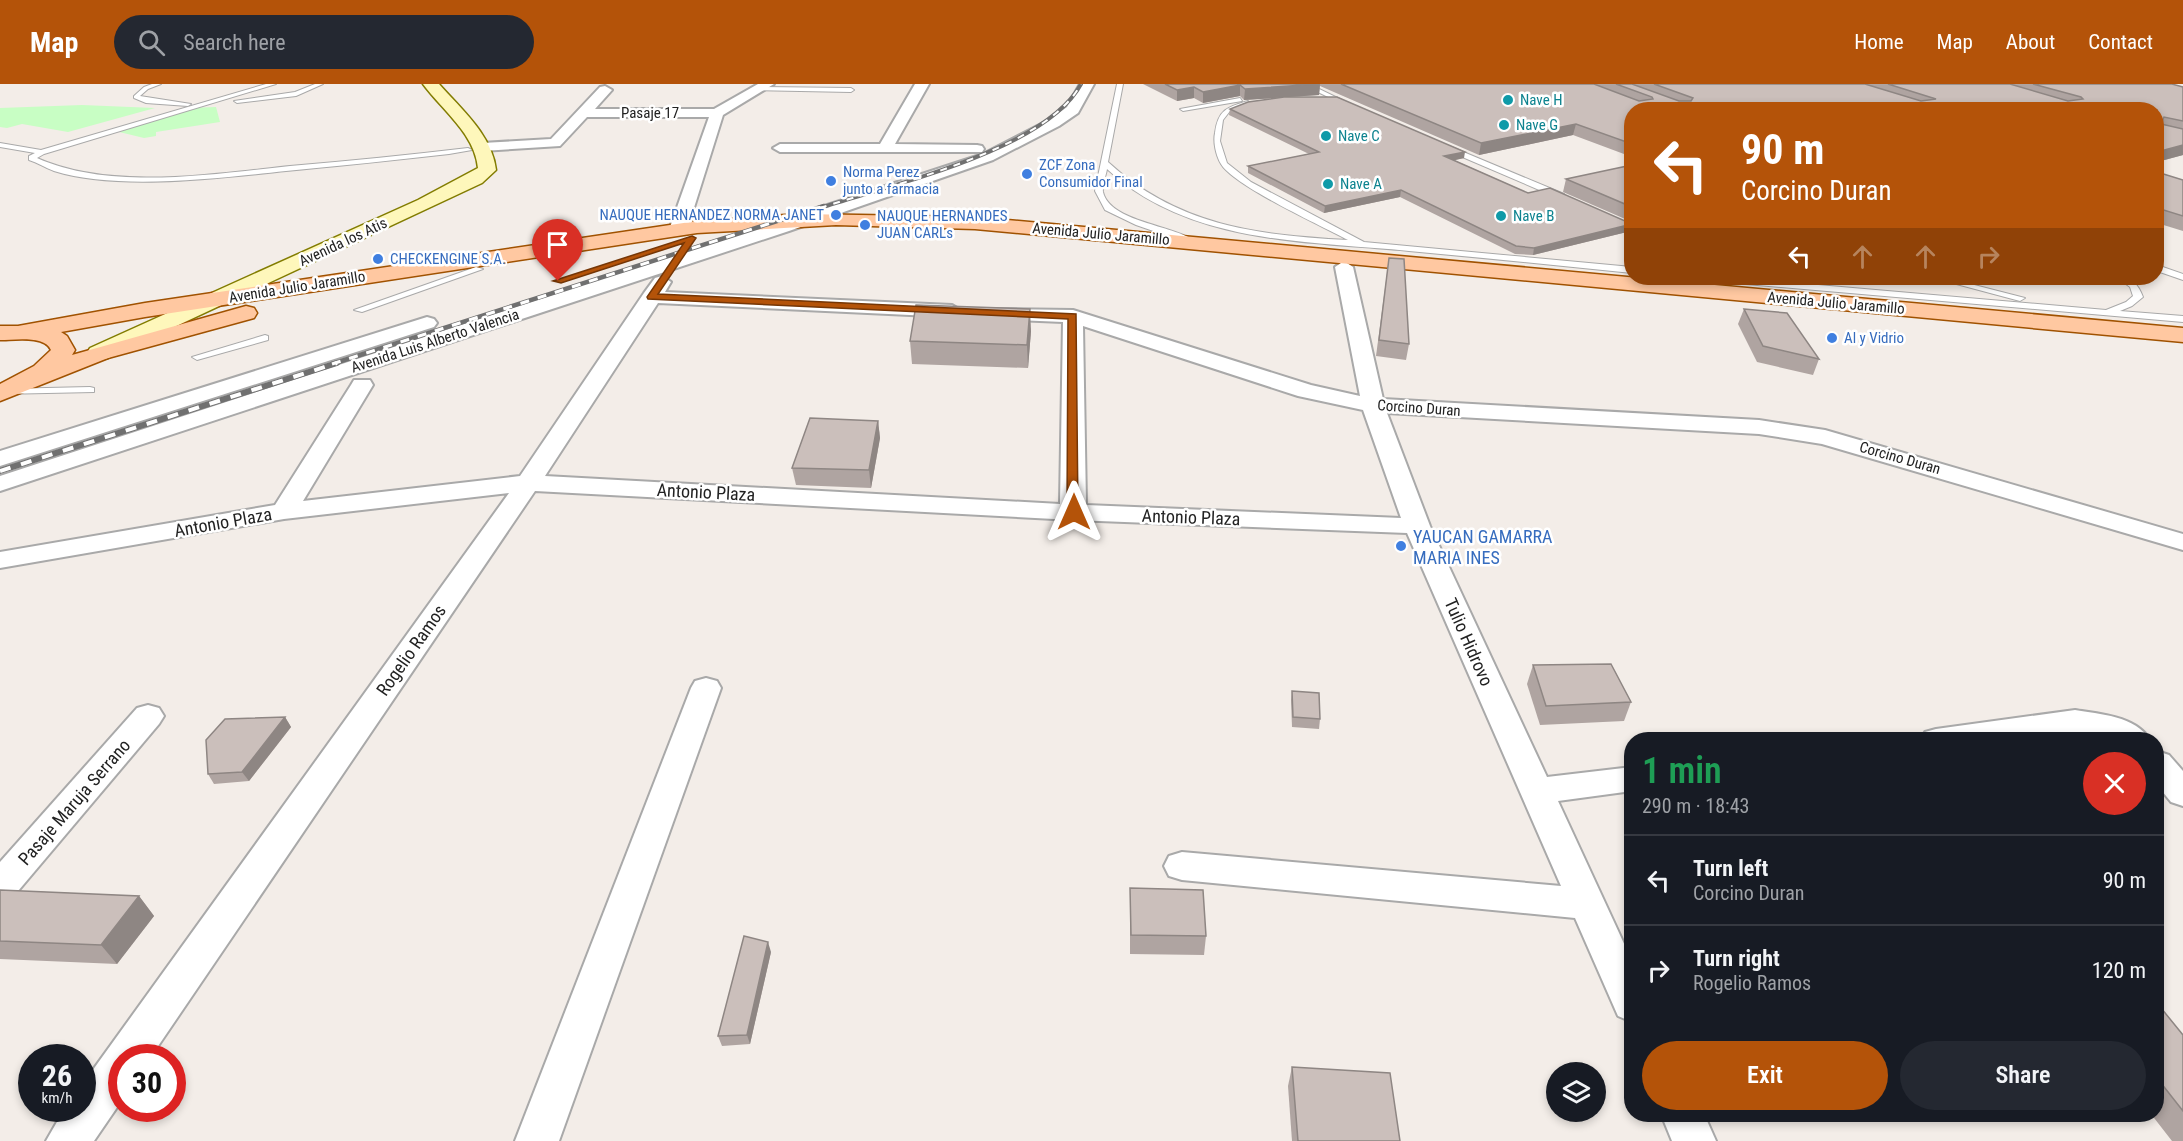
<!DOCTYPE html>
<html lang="en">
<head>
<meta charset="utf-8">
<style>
	:root { --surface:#171b24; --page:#242831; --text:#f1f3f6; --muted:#9ea1a6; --line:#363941; --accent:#b45309 }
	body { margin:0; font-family:"Roboto Condensed",sans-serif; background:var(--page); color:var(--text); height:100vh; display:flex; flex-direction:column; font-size:22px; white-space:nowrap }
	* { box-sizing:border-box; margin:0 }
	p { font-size:20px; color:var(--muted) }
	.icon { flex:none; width:33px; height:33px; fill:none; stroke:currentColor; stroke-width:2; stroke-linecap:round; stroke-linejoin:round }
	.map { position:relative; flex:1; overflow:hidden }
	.panel { position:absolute; left:1624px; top:648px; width:540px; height:390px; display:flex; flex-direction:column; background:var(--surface); border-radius:24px; box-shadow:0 3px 9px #0003 }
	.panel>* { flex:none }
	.banner { position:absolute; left:1624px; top:18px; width:540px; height:183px; border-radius:24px; box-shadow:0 3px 9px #0003; background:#b45309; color:#fff; overflow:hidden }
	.tools { position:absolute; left:1546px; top:978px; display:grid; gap:12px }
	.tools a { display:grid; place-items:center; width:60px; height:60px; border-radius:50%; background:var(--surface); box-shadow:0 3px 9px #0003; font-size:30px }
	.speed { position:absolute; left:18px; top:960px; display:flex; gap:12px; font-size:30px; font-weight:700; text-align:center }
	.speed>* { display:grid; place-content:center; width:78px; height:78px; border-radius:50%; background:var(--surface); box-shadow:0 3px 9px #0003; line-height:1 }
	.speed small { font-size:15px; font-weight:400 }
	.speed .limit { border:9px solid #d22; background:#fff; color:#111 }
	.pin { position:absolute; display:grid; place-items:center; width:51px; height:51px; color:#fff; margin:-62px -26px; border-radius:50% 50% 50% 0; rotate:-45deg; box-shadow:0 0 6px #0007 }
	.pin .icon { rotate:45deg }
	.me { position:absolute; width:66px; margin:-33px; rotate:0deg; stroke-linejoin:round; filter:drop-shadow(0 0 4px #0008) }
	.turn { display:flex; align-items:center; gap:21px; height:126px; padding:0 18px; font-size:27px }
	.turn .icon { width:78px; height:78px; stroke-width:2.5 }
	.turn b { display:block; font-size:42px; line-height:51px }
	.lanes { display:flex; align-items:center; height:57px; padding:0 18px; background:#0003; justify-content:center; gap:30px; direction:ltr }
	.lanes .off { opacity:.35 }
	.round { display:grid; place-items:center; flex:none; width:63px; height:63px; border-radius:32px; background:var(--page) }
	.overview { display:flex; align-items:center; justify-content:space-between; height:102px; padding:0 18px }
	h1 { font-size:36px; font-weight:600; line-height:45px; color:#1e9e55 }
	.action { display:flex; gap:12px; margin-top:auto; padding:12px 18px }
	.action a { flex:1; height:69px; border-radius:36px; background:var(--accent); color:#fff; font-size:24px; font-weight:600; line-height:69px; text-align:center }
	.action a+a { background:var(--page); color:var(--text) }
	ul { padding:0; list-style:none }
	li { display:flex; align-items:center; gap:18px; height:90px; padding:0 18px; border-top:2px solid var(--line) }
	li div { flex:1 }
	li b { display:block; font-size:22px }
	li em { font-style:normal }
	header { display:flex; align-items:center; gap:36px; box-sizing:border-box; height:84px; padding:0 30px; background:var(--accent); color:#fff }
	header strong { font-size:28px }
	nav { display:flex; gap:33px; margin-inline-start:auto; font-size:21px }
	.search { width:420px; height:54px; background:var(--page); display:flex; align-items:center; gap:15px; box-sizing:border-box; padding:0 21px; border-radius:33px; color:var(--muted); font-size:22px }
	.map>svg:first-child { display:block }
	.park { fill:#c8fec4 }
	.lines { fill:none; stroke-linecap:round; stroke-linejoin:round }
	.service-casing { stroke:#a9a9a9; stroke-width:2 }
	.minor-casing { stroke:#a9a9a9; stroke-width:4 }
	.secondary-casing { stroke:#827c00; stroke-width:3 }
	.primary-casing { stroke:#a05200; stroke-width:3 }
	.service { fill:#fff; fill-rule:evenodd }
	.minor { fill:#fff; fill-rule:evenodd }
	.secondary { fill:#fef7bb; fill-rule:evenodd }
	.primary { fill:#ffc8a1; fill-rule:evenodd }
	.rail-far2-casing { stroke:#707070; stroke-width:4 }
	.rail-far1-casing { stroke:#707070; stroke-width:4.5 }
	.rail-casing { stroke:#707070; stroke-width:6 }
	.rail-far2 { stroke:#fff; stroke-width:2; stroke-dasharray:7; stroke-linecap:butt }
	.rail-far1 { stroke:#fff; stroke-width:3; stroke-dasharray:9; stroke-linecap:butt }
	.rail { stroke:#fff; stroke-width:4; stroke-dasharray:11; stroke-linecap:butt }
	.wall { fill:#afa4a1 }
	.shaded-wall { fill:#8e8683 }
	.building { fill:#cbbfbb; stroke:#8e8683; stroke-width:1.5 }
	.route { fill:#b45309; stroke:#753606; stroke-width:1.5 }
	.culture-dot { fill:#0f9aa8; stroke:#fff; stroke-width:2 }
	.shop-dot { fill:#3f7fe0; stroke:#fff; stroke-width:2 }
	.labels { text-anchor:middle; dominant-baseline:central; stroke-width:5; stroke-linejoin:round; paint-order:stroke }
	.far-culture-label { font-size:15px; fill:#0d838f; stroke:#fff; text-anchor:start }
	.far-street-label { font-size:15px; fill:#222; stroke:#fff }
	.far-shop-label { font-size:15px; fill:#366cbe; stroke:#fff; text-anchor:start }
	.street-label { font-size:18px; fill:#222; stroke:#fff }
	.shop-label { font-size:18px; fill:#366cbe; stroke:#fff; text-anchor:start }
</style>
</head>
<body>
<header>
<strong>Map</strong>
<div class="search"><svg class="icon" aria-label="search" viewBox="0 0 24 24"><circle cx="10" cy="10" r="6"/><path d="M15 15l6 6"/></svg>Search here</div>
<nav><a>Home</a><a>Map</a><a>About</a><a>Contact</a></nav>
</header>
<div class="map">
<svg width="2183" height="1057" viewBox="0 0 2183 1057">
	<rect width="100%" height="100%" fill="#f3ede8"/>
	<g class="park">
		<polygon points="82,21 155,24 68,48 22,40 7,44 0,43 0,24"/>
		<polygon points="216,23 220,38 156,48 156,52 144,54 111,46 188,24"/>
	</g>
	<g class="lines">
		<defs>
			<g id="service">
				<polygon points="152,0 161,0 148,5 140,12 191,20 188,22 146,19 134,14 134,12 144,3"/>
				<path d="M266 0H276L44 70 37 74C111 107 212 90 290 82 350 77 409 71 468 64L472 66 449 70C395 76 340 82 286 87 220 94 117 107 54 87 46 84 38 79 29 76V72L35 69 0 63V59L41 66Z"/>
				<polygon points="315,0 323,0 296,12 237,19 234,17 295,8"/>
				<path d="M1117 0H1123L1108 78C1178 142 1257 151 1348 156 1322 142 1234 102 1221 80 1216 72 1213 58 1215 49 1218 26 1227 23 1248 17L1250 20 1230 27 1223 36 1220 57 1227 79 1251 98 1364 158 1632 183V189C1558 181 1483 174 1409 167 1305 157 1188 160 1107 85 1106 91 1102 102 1103 108 1110 138 1173 141 1195 157L1188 159 1136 141 1105 126 1095 107Z"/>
				<polygon points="1301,0 1309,0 1352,21 1347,22"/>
				<polygon points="758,3 851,4 854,6 851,8 756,6"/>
				<polygon points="1240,14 1242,17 1183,27 1180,25"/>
				<polygon points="1449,62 1564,110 1565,112 1558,114 1446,66 1445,64"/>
				<polygon points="2157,181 2183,190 2183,196 2157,187"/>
				<polygon points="476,183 483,185 362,228 354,226"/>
				<path d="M1708 194H1737L2106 226 2126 218 2133 212 2130 203 2118 194C2132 193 2138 200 2143 213L2132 222 2120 227 2183 232V238L1712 197Z"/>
				<polygon points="1934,194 1947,194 2025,214 2020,217"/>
				<polygon points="265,251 268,252 268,256 197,276 192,273"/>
				<polygon points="90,303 94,304 94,308 0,310 0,306 3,305"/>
			</g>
			<g id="minor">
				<polygon points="758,0 774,0 723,31 687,146 678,151 669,146 709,33 587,33 560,62 482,67 475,63 482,59 551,55 600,3 605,2 612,6 595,25 714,25"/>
				<polygon points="915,0 929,0 895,60 977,61 982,62 984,65 982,68 780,68 773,64 780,60 880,60"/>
				<polygon points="1080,0 1094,0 1078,29 1059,42 993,76 789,147 0,407 0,392 983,70 1049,36 1067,23"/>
				<path d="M1344 177 1353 183 1383 315 1759 336 1825 346 2183 450V466L1822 360 1759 350 1387 329 1430 442 1547 693 1632 683V707L1558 717 1632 877V938L1618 932 1575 834 1182 796 1169 792 1164 782 1169 772 1182 768 1561 802 1407 449 1073 436 535 407 150 974H122V1016L94 1057H46L65 1024H82V1001L509 409 284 435 0 484V468L275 421 351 301 354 296H370L373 301 303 417 520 392 644 209 655 194 662 192 671 198 665 208 952 221 962 227 952 233 658 219 545 392 1060 420 1063 238 992 235 985 233 982 229 985 225 1073 226 1311 301 1360 312 1335 183ZM1083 242 1298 312 1363 326 1401 434 1086 421Z"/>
				<polygon points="427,233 434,235 437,239 434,243 0,382 0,367"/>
				<polygon points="706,594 717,597 721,604 559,1057 515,1057 691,604 695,597"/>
				<polygon points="148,621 159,624 164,632 159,640 13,813 0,818 0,778 137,624"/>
				<path d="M2075 626C2099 630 2136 632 2150 656H2106L2075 648 2022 656H1920L1925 648 1936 645Z"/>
				<polygon points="2157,667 2169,671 2183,687 2183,722 2171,718 2157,701"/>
				<polygon points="1661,1030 1704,1030 1716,1057 1672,1057"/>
			</g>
			<path id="secondary" d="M423 0H439C461 25 492 51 496 86L482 99 108 274 99 276 90 274 87 269 90 264 418 116 478 84C475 50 443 27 423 0Z"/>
			<path id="primary" d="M801 130 975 133 2183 244V258L975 145 836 141 697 149 145 233 61 248 67 252 75 266 72 271 246 222 254 224 257 229 254 234 108 274 0 317V300L34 282 51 266C45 251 14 256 0 256V242H18L145 219 697 137Z"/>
		</defs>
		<use href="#service" class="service-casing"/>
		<use href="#minor" class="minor-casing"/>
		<use href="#secondary" class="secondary-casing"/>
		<use href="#primary" class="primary-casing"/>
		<use href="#service" class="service"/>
		<use href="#minor" class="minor"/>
		<use href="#secondary" class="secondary"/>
		<use href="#primary" class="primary"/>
		<defs>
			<path id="rail-far2" d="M820 124C890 101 1046 66 1081 0"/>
			<polyline id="rail-far1" points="332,280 824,122"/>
			<polyline id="rail" points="0,387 337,279"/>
		</defs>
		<use href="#rail-far2" class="rail-far2-casing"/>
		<use href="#rail-far1" class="rail-far1-casing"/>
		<use href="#rail" class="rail-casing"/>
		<use href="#rail-far2" class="rail-far2"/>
		<use href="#rail-far1" class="rail-far1"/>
		<use href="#rail" class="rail"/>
	</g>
	<g class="wall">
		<polygon points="1143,0 2172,0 2183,3 2183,71 2157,78 2157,26 1632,26 1632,73 1573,51 1479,71 1320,2 1319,11 1244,16 1240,12 1203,19 1194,14 1177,17"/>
		<polygon points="1230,25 1464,74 1454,76 1528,109 1632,139 1631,147 1533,171 1515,170 1400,113 1324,129 1248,89 1248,82 1309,70 1229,31"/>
		<polygon points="1632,81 1632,138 1563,108 1566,95"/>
		<polygon points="2157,88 2183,96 2183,147 2157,139"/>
		<polygon points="1389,174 1409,260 1406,276 1376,272"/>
		<polygon points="1744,225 1819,275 1813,291 1757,278 1738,240"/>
		<polygon points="1031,247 1028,284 912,280 910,257"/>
		<polygon points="878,337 880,354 871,404 796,401 792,384"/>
		<polygon points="1533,581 1631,618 1624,637 1540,641 1527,600"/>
		<polygon points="1292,607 1320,635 1319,645 1292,643 1291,616"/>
		<polygon points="285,633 291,643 249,697 214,700 208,690"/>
		<polygon points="1130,804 1206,852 1204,871 1130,870"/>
		<polygon points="0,806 139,812 154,832 117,880 0,875"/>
		<polygon points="771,868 750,960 722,962 718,952"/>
		<polygon points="2157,919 2183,951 2183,1057 2172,1057 2151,1030 2157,1030"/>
		<polygon points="1292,983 1400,1057 1292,1057 1288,1002"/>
	</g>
	<g class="shaded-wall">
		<polygon points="1320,0 1319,11 1244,16 1245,5"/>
		<polygon points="1240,1 1240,12 1203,19 1203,8"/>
		<polygon points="1194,3 1194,14 1177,17 1177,6"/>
		<polygon points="1576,40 1573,51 1479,71 1481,59"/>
		<polygon points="2183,61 2183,71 2157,78 2157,68"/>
		<polygon points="1465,68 1464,74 1443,79 1444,72"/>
		<polygon points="1401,106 1400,113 1324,129 1325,122"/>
		<polygon points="1632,140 1631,147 1533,171 1534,164"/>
		<polygon points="1030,225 1031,247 1028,284 1027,261"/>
		<polygon points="878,337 880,354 871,404 869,386"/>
		<polygon points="285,633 291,643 249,697 242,688"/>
		<polygon points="139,812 154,832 117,880 101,861"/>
		<polygon points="768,858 771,868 750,960 747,951"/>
	</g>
	<g class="building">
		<polygon points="1165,0 1319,0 1245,5 1240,1 1203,8 1194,3 1177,6"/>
		<polygon points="1341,0 1594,0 1639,17 1653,15 1652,13 1616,0 1632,0 1679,17 1691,17 1693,14 1654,0 1865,0 1921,17 1936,15 1888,0 2010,0 2068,17 2083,15 2081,13 2033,0 2172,0 2183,3 2183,37 2164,33 2161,40 2183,45 2183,61 2157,68 2157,26 1632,26 1632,60 1576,40 1481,59"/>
		<polygon points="1284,13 1337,13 1465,68 1444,72 1528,109 1550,104 1632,140 1534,164 1516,162 1401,106 1325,122 1248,82 1319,68 1230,25 1248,18"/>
		<polygon points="1632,81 1632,123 1566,95"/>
		<polygon points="2157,88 2183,96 2183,132 2157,124"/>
		<polygon points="1389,174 1404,175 1409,260 1379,256"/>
		<polygon points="916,221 1030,225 1027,261 910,257"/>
		<polygon points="1744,225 1787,229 1819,275 1763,262"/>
		<polygon points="810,334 878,337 869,386 792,384"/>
		<polygon points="1611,580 1631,618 1546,622 1533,581"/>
		<polygon points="1292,607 1319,609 1320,635 1293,633"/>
		<polygon points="285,633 242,688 208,690 206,656 225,635"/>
		<polygon points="1130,804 1203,806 1206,852 1131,851"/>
		<polygon points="0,806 139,812 101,861 0,857"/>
		<polygon points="744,852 768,858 747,951 718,952"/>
		<polygon points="2157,919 2183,951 2183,1027 2157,994"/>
		<polygon points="1292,983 1390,989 1400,1057 1298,1057"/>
	</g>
	<polygon class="route" points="692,152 696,154 658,210 1076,230 1078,430 1067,428 1068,235 648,215 647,213 684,159 561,199 553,197"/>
	<g class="culture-dot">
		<circle cx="1508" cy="16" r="6"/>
		<circle cx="1504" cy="41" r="6"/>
		<circle cx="1326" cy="52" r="6"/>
		<circle cx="1328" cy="100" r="6"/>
		<circle cx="1501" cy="132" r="6"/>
	</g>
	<g class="shop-dot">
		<circle cx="1027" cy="90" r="6"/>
		<circle cx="831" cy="97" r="6"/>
		<circle cx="836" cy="131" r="6"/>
		<circle cx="865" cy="141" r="6"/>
		<circle cx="378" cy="175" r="6"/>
		<circle cx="1832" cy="254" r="6"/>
		<circle cx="1401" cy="462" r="6"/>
	</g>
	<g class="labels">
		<g class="far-culture-label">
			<text x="1520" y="16">Nave H</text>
			<text x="1516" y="41">Nave G</text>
			<text x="1338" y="52">Nave C</text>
			<text x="1340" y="100">Nave A</text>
			<text x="1513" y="132">Nave B</text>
		</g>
		<g class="far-street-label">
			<text x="650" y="29">Pasaje 17</text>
			<text transform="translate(1101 150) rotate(5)">Avenida Julio Jaramillo</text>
			<text transform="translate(343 158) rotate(-25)">Avenida los Atis</text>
			<text transform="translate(297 203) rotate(-9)">Avenida Julio Jaramillo</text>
			<text transform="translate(1836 219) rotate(5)">Avenida Julio Jaramillo</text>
			<text transform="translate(435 257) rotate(-18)">Avenida Luis Alberto Valencia</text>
			<text transform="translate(1419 324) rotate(4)">Corcino Duran</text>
			<text transform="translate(1900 374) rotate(16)">Corcino Duran</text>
		</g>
		<g class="far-shop-label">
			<text x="1039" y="81">ZCF Zona<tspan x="1039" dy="17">Consumidor Final</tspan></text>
			<text x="843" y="88">Norma Perez<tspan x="843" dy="17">junto a farmacia</tspan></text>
			<text x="824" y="131" text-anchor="end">NAUQUE HERNANDEZ NORMA JANET</text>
			<text x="877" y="132">NAUQUE HERNANDES<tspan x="877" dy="17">JUAN CARLs</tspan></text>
			<text x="390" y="175">CHECKENGINE S.A.</text>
			<text x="1844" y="254">Al y Vidrio</text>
		</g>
		<g class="street-label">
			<text transform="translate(706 408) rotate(3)">Antonio Plaza</text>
			<text transform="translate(1191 433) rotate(2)">Antonio Plaza</text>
			<text transform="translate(223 438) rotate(-10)">Antonio Plaza</text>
			<text transform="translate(1469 558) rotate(66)">Tulio Hidrovo</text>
			<text transform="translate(411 566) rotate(-55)">Rogelio Ramos</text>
			<text transform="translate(74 718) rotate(-49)">Pasaje Maruja Serrano</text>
		</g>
		<g class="shop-label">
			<text x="1413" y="452">YAUCAN GAMARRA<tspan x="1413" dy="21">MARIA INES</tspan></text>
		</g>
	</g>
</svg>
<div class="tools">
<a><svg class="icon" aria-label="layers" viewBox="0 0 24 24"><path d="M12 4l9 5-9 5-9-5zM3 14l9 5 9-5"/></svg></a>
</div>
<div class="speed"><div>26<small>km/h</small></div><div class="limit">30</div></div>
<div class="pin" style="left:558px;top:197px;background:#d93025"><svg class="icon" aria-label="arrive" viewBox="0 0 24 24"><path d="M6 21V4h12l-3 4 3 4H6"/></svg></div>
<svg class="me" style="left:1074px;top:428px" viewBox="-20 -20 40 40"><path d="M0-17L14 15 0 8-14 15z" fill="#b45309" stroke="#fff" stroke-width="4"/></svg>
<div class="banner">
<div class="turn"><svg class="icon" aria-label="left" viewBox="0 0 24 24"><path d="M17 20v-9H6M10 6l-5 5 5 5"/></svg><div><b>90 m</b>Corcino Duran</div></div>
<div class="lanes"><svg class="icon" aria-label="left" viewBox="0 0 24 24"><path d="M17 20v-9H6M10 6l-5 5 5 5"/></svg><svg class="icon off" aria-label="ahead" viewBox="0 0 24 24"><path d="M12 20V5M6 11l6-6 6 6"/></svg><svg class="icon off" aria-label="ahead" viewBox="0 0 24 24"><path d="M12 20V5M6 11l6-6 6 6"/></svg><svg class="icon off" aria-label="right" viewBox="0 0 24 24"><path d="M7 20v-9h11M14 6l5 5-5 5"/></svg></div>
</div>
<section class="panel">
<div class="overview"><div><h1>1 min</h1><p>290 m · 18:43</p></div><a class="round" style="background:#d93025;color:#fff"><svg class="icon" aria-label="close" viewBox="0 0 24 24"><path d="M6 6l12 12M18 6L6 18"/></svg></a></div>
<ul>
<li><svg class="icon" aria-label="left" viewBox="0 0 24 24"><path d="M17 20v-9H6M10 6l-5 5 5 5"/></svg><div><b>Turn left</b><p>Corcino Duran</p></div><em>90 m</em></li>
<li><svg class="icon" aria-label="right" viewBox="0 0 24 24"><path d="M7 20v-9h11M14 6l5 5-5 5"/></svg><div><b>Turn right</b><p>Rogelio Ramos</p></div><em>120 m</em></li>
</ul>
<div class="action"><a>Exit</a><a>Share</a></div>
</section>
</div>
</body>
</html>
